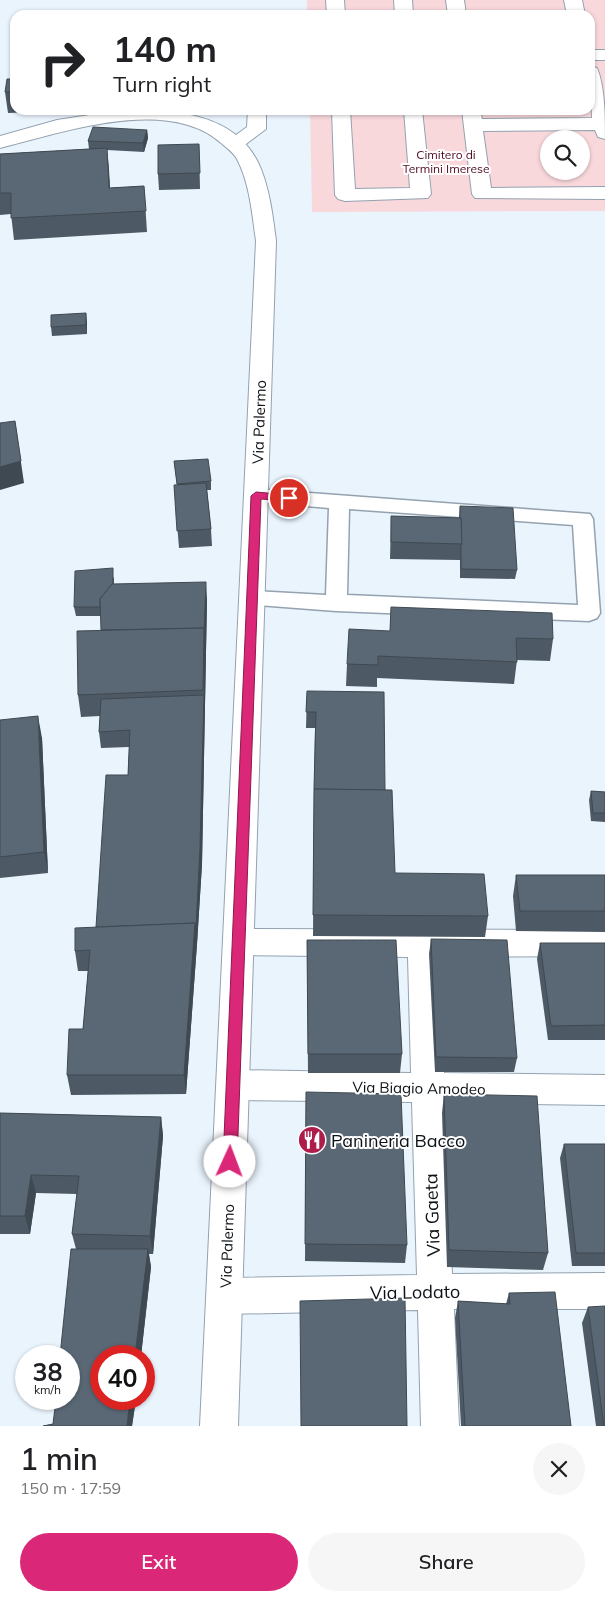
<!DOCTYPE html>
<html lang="en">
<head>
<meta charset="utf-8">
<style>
	:root { --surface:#fff; --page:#f6f6f6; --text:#202124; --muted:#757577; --accent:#db2777 }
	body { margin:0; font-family:Mulish,sans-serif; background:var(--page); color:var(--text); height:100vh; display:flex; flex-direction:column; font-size:19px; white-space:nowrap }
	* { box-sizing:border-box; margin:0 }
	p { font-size:16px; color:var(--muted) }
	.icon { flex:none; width:28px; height:28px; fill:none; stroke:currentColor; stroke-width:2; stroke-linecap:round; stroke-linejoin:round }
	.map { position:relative; height:1426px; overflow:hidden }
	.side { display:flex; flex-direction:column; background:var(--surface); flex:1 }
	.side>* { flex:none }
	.top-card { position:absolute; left:10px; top:10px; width:585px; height:105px; border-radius:15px; box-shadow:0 1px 4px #0004; background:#fff; color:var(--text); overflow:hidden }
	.controls { position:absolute; left:540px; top:130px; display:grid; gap:10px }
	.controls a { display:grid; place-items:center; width:50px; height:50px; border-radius:50%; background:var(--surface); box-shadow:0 1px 4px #0004; font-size:25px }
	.speed { position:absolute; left:15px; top:1345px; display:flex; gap:10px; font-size:25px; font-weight:700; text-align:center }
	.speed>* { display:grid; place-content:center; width:65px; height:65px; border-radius:50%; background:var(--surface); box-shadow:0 1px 4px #0004; line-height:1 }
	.speed small { font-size:12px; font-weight:400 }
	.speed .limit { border:8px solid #d22; background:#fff; color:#111 }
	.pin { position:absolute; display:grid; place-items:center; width:42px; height:42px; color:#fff; margin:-21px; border:2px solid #fff; border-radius:50%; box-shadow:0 1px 5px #0007 }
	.me { position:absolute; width:55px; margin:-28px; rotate:2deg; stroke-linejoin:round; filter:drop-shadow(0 0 4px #0008) }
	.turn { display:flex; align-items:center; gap:18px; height:105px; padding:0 20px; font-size:22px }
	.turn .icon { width:65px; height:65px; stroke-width:2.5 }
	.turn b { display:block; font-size:35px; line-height:42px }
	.round { display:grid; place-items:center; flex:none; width:52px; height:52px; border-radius:26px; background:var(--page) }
	.summary { display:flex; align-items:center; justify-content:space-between; height:85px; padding:0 20px }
	h1 { font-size:30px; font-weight:600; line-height:38px }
	.action { display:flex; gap:10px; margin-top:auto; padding:10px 20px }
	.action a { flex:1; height:58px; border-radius:30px; background:var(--accent); color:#fff; font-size:20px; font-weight:600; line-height:58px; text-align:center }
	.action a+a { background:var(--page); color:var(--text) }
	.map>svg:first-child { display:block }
	.green { fill:#f9d8dc; fill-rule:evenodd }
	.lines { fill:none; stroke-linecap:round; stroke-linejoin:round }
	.service-casing { stroke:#93a2b0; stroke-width:3 }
	.pedestrian-casing { stroke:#93a2b0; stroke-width:2 }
	.minor-casing { stroke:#93a2b0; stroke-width:2 }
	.tertiary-casing { stroke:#93a2b0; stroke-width:2 }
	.service { fill:#fff; fill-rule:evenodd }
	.pedestrian { fill:#fff; fill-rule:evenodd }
	.minor { fill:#fff; fill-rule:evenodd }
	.tertiary { fill:#fff; fill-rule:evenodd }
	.wall { fill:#4d5965 }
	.shaded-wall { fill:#3f4952 }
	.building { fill:#5a6875; stroke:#3f4952 }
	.route { fill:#db2777; stroke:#8e194d }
	.labels { text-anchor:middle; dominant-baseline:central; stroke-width:4; stroke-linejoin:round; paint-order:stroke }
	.far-park-label { font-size:12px; fill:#4f0d20; stroke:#fff }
	.street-label { font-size:15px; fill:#0d1217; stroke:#fff }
	.near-poi-label { font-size:18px; fill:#0d1217; stroke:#fff; text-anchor:start }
	.near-street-label { font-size:18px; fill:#0d1217; stroke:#fff }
</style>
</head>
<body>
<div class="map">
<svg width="605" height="1426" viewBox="0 0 605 1426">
	<rect width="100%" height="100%" fill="#eaf4fd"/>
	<path class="green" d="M307 0H605V211L312 212 310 110H590V15H307ZM549 139H581V171H549Z"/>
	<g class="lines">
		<defs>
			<path id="service" d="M256 489 590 514 593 519 600 613 597 618 589 621 336 611 245 604 241 599 245 594 252 591 326 595 329 508 249 501 246 496 249 491ZM349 509 573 525 578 605 347 595Z"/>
			<g id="pedestrian">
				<polygon points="326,0 344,0 345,15 327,15"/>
				<polygon points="394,0 412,0 413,15 395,15"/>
				<polygon points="446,0 464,0 466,15 448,15"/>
				<polygon points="564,0 582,0 585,15 567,15"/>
				<rect x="590" y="50" width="15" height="10"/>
				<path d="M590 66 597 68C605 87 605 117 605 139L598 137 595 130 483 131 491 188 605 187V199L475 198 472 194 462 110H480L482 119 592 118Z"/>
				<polygon points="248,110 266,110 266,129 242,147 228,147 225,143 247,127"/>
				<polygon points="332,110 350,110 355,189 410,188 404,110 422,110 431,194 428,198 345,201 338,199 335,195"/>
			</g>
			<polygon id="minor" points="239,929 605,930 605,956 439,957 444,1073 605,1075 605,1105 445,1103 452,1274 605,1273 605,1309 454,1309 459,1426 421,1426 418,1310 225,1314 212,1308 207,1296 212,1284 225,1278 417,1275 412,1102 233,1100 221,1095 217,1085 221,1075 233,1070 411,1073 408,957 239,955 228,951 224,942 228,933"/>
			<path id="tertiary" d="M122 110C175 110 238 112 261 169 270 192 273 217 276 241L238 1426H200L256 241C252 214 250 184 237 159 233 152 227 148 221 143 167 95 61 133 0 148V136L57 120Z"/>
		</defs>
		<use href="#service" class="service-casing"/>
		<use href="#pedestrian" class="pedestrian-casing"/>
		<use href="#minor" class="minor-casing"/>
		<use href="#tertiary" class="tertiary-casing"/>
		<use href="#service" class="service"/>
		<use href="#pedestrian" class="pedestrian"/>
		<use href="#minor" class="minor"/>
		<use href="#tertiary" class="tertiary"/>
	</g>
	<g class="wall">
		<polygon points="15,79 15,110 35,110 35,112 8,113 5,92"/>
		<polygon points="147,130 148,138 144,152 107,150 110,188 144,186 147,232 14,240 11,214 0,215 0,154 89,149 88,141"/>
		<polygon points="199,144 200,189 159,190 158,174"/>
		<polygon points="87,322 87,334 52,336 51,327"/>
		<polygon points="174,461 211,481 211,490 207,490 211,529 212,546 179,548 174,485 177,485"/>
		<polygon points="460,506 517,570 515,579 460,578 460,560 390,559 391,516 459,518"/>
		<polygon points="114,577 114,584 207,599 202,864 197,944 186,1094 71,1095 67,1075 83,1029 88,971 78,971 75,951 96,927 128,775 129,747 101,748 99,732 100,716 81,717 78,695 101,630 101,616 76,616 74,607"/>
		<polygon points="391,607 553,639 550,661 517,660 514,684 377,678 377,687 346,686 347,664 390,631"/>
		<polygon points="307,691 385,790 395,873 488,916 485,937 313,936 314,789 315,728 306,728"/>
		<polygon points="0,720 42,738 48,873 0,878"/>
		<polygon points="591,791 605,792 605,822 591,821 589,800"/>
		<polygon points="516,875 605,875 605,932 516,931 513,896"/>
		<polygon points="431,939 517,1058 514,1072 435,1072 429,954"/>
		<polygon points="307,940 402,1054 400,1073 308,1073"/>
		<polygon points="540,943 605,943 605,1040 548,1040 537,959"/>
		<polygon points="306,1092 407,1245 405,1263 305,1261"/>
		<polygon points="444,1094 548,1253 543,1270 447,1267 442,1113"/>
		<polygon points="0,1113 161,1117 163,1136 153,1254 149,1254 151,1267 141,1356 101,1356 136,1399 132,1426 43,1426 53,1424 76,1249 72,1234 77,1194 36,1193 30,1234 0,1234"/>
		<polygon points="564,1144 605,1144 605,1266 572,1266 560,1158"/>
		<polygon points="509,1293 571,1426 461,1426 455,1318 458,1301 506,1304"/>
		<polygon points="588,1307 605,1426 596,1426 582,1323"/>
	</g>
	<g class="shaded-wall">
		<polygon points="147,130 148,138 144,152 143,143"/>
		<polygon points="107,148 109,169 111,209 109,188"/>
		<polygon points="86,313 87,322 87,334 86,325"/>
		<polygon points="15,421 24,483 0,490 0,467"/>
		<polygon points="206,582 207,599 202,864 197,944 186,1094 184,1075 204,695 204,628"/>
		<polygon points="38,716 42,738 48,873 44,852"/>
		<polygon points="161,1117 163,1136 153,1254 150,1236"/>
		<polygon points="31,1175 36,1193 30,1234 25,1216"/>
		<polygon points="148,1249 151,1267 141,1356 135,1356"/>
		<polygon points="130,1399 136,1399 132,1426 127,1426"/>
	</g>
	<g class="building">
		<polygon points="7,79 15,79 15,92 5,92"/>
		<polygon points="93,127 147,130 143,143 88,141"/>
		<polygon points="199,144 200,173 158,174 158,145"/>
		<polygon points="107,148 109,188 144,186 146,211 11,218 11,193 0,193 0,154"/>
		<polygon points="86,313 86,325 51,327 51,315"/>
		<polygon points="15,421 21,461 0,467 0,423"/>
		<polygon points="208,459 211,481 177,484 174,461"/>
		<polygon points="206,483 211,529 177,531 174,485"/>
		<polygon points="460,506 513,508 517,570 461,569 461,518 460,518"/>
		<polygon points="391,516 461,518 462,544 391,542"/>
		<polygon points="113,568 113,584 112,584 100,599 100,607 74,607 75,571"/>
		<polygon points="206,582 204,633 204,628 101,630 100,599 112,584"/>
		<polygon points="391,607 552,613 553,639 516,638 517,662 378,656 378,665 347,664 349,629 390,631"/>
		<polygon points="204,628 203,690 78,695 77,631"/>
		<polygon points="307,691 384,692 385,790 314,789 316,712 306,712"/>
		<polygon points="204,695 200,848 196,928 195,923 96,927 106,775 128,775 130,730 99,732 101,699"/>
		<polygon points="38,716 44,852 0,857 0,720"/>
		<polygon points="314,789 392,790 395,873 484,874 488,916 313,915"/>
		<polygon points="591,791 605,792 605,813 593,813"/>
		<polygon points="516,875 605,875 605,911 520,911"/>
		<polygon points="195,923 184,1075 67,1075 69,1029 83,1029 90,950 75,951 75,928"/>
		<polygon points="431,939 507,940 517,1058 436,1057"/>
		<polygon points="307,940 396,940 402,1054 308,1054"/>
		<polygon points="540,943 605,943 605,1025 551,1026"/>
		<polygon points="306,1092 401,1094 407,1245 305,1244"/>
		<polygon points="444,1094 537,1096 548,1253 449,1250"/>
		<polygon points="0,1113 161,1117 150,1236 72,1234 79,1176 31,1175 25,1216 0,1216"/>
		<polygon points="564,1144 605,1144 605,1253 576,1253"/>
		<polygon points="71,1249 148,1249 135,1356 101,1356 101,1399 130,1399 127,1426 43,1426 53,1424 56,1399 69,1399 69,1356 60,1356"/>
		<polygon points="555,1292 571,1426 465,1426 458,1301 510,1304 509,1293"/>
		<polygon points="405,1298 407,1426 301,1426 300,1301"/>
		<polygon points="605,1306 605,1426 604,1426 588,1307"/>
	</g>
	<polygon class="route" points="256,492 289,495 294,498 289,501 261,499 237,1162 235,1166 230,1168 225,1166 223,1162 251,496"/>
	<defs>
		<symbol id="restaurant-disc" viewBox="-11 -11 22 22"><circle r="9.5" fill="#ae1c4c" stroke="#fff"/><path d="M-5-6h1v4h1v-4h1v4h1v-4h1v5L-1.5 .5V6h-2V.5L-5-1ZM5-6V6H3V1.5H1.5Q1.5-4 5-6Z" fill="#fff"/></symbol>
	</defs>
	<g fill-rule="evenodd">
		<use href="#restaurant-disc" x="296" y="1124" width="32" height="32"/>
	</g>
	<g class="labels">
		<g class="far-park-label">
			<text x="446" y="154">Cimitero di<tspan x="446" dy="14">Termini Imerese</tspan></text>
		</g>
		<g class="street-label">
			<text transform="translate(259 422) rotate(-88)">Via Palermo</text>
			<text transform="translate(419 1088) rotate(1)">Via Biagio Amodeo</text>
			<text transform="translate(227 1246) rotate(-88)">Via Palermo</text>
		</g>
		<g class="near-poi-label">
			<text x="331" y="1140">Panineria Bacco</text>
		</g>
		<g class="near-street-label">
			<text transform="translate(432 1215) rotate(-92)">Via Gaeta</text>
			<text transform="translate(415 1292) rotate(-1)">Via Lodato</text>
		</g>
	</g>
</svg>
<div class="controls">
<a><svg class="icon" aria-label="search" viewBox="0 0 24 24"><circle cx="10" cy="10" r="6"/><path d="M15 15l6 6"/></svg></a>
</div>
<div class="speed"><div>38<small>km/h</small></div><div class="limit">40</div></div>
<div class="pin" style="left:289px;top:498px;background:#d93025"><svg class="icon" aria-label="arrive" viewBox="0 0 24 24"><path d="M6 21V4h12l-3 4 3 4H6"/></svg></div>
<svg class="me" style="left:230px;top:1162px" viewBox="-20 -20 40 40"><circle r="19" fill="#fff"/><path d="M0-13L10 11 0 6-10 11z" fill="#db2777"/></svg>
<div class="top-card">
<div class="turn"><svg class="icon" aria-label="right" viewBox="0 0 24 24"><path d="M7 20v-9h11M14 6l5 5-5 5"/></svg><div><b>140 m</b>Turn right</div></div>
</div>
</div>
<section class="side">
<div class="summary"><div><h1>1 min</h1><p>150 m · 17:59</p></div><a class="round"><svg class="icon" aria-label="close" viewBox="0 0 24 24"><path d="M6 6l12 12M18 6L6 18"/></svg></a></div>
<div class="action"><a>Exit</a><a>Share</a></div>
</section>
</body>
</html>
